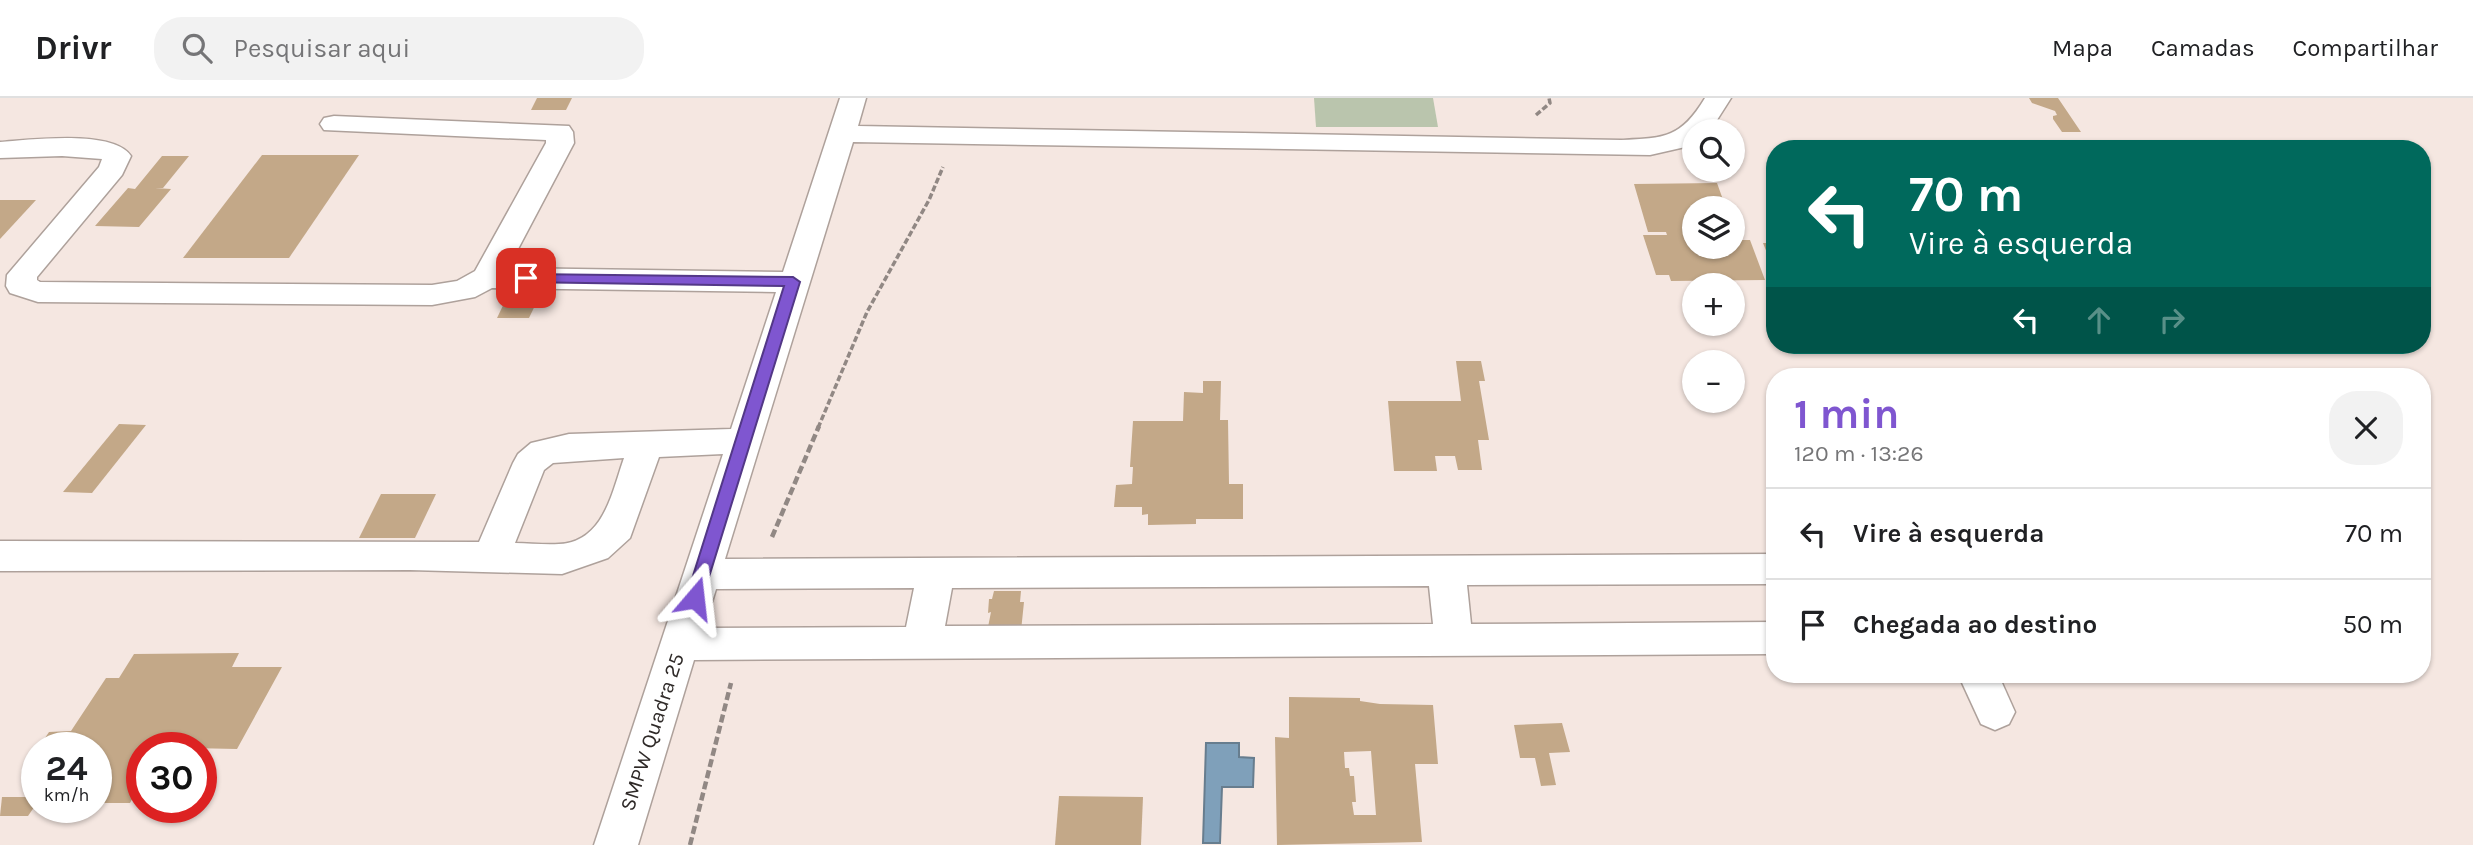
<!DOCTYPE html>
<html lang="pt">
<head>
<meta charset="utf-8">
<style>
	:root { --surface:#fff; --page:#f2f2f2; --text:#202124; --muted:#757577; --line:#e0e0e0; --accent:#7f56d0 }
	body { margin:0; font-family:Karla,sans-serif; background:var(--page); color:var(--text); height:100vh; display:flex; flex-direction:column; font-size:26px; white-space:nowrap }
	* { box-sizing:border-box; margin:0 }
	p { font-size:23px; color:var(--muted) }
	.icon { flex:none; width:38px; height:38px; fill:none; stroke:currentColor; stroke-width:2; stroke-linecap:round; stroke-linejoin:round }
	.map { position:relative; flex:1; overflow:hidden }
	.details { position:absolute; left:1766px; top:270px; width:665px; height:315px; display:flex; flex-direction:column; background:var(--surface); border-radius:28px; box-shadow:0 2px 5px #0004 }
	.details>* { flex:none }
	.guide { position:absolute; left:1766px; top:42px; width:665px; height:214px; border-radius:28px; box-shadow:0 2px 5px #0004; background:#00695c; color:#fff; overflow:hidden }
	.tools { position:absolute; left:1682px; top:21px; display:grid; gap:14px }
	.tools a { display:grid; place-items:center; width:63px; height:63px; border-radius:50%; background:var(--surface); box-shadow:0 2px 5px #0004; font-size:35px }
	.speed { position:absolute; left:21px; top:634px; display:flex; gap:14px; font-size:35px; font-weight:700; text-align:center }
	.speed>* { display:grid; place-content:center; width:91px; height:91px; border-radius:50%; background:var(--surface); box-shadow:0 2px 5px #0004; line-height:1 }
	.speed small { font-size:18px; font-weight:400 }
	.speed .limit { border:10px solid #d22; background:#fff; color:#111 }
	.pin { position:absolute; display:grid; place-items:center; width:60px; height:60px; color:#fff; margin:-30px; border-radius:14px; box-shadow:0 4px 10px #0006 }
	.me { position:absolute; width:77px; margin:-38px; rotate:17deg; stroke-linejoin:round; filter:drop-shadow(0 0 5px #0008) }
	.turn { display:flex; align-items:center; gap:24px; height:147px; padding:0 28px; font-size:32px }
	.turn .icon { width:91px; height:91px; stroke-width:2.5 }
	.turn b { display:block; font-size:49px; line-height:60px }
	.lanes { display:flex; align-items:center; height:66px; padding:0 28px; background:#0003; justify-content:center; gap:35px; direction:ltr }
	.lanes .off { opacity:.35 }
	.round { display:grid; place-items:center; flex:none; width:74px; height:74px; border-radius:28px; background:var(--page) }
	.headline { display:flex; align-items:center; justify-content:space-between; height:119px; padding:0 28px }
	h1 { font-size:42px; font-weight:700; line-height:52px; color:var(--accent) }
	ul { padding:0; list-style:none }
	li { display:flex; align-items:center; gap:21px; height:91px; padding:0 28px; border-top:2px solid var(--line) }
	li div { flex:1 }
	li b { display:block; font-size:26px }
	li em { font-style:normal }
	header { display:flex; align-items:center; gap:42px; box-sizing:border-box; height:98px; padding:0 35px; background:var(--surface); border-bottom:2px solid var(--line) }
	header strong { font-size:33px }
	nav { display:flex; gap:38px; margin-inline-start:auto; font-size:24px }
	.search { width:490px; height:63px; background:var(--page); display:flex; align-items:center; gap:18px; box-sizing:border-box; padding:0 24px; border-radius:28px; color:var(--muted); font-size:26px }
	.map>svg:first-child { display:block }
	.green { fill:#bac5ad }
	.water { fill:#7fa0ba; stroke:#677d8e; stroke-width:2 }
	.building { fill:#c3a888; fill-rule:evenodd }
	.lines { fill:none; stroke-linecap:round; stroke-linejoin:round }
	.minor-casing { stroke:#aea19b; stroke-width:3 }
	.path-far1 { stroke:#918884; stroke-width:3.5; stroke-dasharray:6 2.5; stroke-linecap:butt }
	.path { stroke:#918884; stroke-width:4.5; stroke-dasharray:8 3.5; stroke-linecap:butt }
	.minor { fill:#fff; fill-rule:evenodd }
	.route { fill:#7f56d0; stroke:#533887; stroke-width:2 }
	.labels { text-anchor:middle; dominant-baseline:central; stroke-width:5; stroke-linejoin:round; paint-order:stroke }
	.street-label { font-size:21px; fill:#2f2a28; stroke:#fff }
</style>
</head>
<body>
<header>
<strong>Drivr</strong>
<div class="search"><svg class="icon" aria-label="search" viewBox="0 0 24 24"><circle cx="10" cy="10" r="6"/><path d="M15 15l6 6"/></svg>Pesquisar aqui</div>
<nav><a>Mapa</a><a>Camadas</a><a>Compartilhar</a></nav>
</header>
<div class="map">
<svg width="2473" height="747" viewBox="0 0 2473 747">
	<rect width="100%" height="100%" fill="#f5e7e1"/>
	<polygon class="green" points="1314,0 1433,0 1438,29 1316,29"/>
	<polygon class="water" points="1206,645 1239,645 1239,659 1254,660 1253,689 1222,689 1220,745 1203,745"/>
	<g class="building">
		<polygon points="537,0 572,0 566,12 531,12"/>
		<polygon points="2029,0 2058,0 2081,34 2062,34 2053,21 2053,18 2057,17 2055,13 2032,5"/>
		<polygon points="262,57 359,57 289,160 183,160"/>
		<polygon points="162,58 189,58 163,90 155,90 171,91 139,129 95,128 128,90 135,91"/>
		<polygon points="1717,85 1726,110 1694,110 1694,149 1732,149 1733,127 1738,142 1750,142 1765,182 1671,183 1669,177 1656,177 1643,137 1667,137 1666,134 1648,134 1634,86"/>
		<polygon points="0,102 36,102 0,141"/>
		<polygon points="1763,145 1774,145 1774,174 1767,155"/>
		<polygon points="509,195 541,195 529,220 497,220"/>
		<polygon points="1456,263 1481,263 1485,283 1479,283 1489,342 1478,342 1482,372 1458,372 1455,358 1435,358 1437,373 1394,373 1388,303 1461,303"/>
		<polygon points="1203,283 1221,283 1220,322 1228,322 1229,386 1243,386 1243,421 1196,421 1196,426 1148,427 1148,416 1142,417 1142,409 1114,409 1116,387 1132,386 1133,369 1130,369 1133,323 1183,323 1184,294 1203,295"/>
		<polygon points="119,326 146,327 92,395 63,394"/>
		<polygon points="381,396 436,396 415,440 359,440"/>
		<polygon points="994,493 1021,493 1020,504 1024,504 1021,533 987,534 991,514 988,515 989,501 992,501"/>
		<polygon points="239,555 232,569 282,569 237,651 142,649 142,683 130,705 96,705 96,649 39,649 49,634 71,633 106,580 119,580 134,556"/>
		<path d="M1289 599 1360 600V603L1380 606 1433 607 1438 666H1415L1422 744 1277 747 1275 639 1289 640ZM1371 653 1376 717H1354L1352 704H1356L1354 678H1350L1349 670H1345L1344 654Z"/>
		<polygon points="1562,625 1570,654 1549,655 1556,687 1541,688 1535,660 1520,660 1514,627"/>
		<polygon points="1059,698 1143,699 1141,747 1055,747"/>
		<polygon points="2,699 37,699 37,705 28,718 0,718"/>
	</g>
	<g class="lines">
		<defs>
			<g id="minor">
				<path d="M840 0H866L858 28 1621 42C1665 40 1681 40 1705 0H1731L1710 33H1694V47L1650 57 853 44 725 461 1774 456V486L1467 487 1471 526 1774 524V556L694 562 638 747H594L723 356 659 359 630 440 608 460 562 476 410 472 0 473V443L479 444 513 365 518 356 531 345 569 336 731 331 776 194 492 190 475 199 432 207 38 204 10 195 6 188 7 177 99 69 102 61 62 58 0 60V44C30 42 113 31 131 58L122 77 37 179V182L40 184 432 187 457 183 475 173 546 45V42L324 32 320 26 324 20 334 18 569 28 573 34 574 45 508 170 783 174ZM624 360C612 394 604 444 559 446 544 447 529 445 515 445L544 372 553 365ZM1429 488 1433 526 945 528 952 490ZM914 490 906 529 704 530 716 491Z"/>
				<polygon points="1958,576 1998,576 2015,614 2009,626 1995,632 1981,626"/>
			</g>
		</defs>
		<use href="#minor" class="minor-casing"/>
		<g class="path-far1">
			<polyline points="1536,17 1550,5 1549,0"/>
			<polyline points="818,330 867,214 929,102 943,69"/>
		</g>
		<g class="path">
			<polyline points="772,439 819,328"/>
			<polyline points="690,747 731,585"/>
		</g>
		<use href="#minor" class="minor"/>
	</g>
	<polygon class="route" points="526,176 793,179 800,184 701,505 688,505 686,500 784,188 521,184 521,177"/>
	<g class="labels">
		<g class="street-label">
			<text transform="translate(652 634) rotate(-72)">SMPW Quadra 25</text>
		</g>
	</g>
</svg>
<div class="tools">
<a><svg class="icon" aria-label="search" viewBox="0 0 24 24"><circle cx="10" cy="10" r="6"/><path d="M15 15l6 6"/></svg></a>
<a><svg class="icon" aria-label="layers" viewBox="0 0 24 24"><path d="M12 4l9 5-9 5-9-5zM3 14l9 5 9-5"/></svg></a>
<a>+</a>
<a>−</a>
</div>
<div class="speed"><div>24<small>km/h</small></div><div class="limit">30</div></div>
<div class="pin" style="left:526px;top:180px;background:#d93025"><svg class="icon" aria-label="arrive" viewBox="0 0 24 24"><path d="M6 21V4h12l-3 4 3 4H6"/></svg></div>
<svg class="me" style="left:695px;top:500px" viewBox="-20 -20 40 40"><path d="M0-17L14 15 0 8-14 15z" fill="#7f56d0" stroke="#fff" stroke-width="4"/></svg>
<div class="guide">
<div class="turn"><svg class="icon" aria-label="left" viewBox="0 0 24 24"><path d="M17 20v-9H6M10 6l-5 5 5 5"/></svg><div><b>70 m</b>Vire à esquerda</div></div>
<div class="lanes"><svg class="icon" aria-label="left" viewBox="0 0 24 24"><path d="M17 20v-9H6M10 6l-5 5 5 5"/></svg><svg class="icon off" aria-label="ahead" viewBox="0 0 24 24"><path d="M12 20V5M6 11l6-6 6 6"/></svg><svg class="icon off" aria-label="right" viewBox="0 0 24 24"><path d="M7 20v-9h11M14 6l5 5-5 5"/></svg></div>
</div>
<section class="details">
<div class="headline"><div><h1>1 min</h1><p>120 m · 13:26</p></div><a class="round"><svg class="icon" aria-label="close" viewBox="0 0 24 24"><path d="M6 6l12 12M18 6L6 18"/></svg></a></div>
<ul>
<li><svg class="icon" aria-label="left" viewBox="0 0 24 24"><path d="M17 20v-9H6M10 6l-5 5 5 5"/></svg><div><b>Vire à esquerda</b></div><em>70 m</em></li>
<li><svg class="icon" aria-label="arrive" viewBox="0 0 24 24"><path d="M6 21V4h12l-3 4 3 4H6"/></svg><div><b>Chegada ao destino</b></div><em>50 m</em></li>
</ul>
</section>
</div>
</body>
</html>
